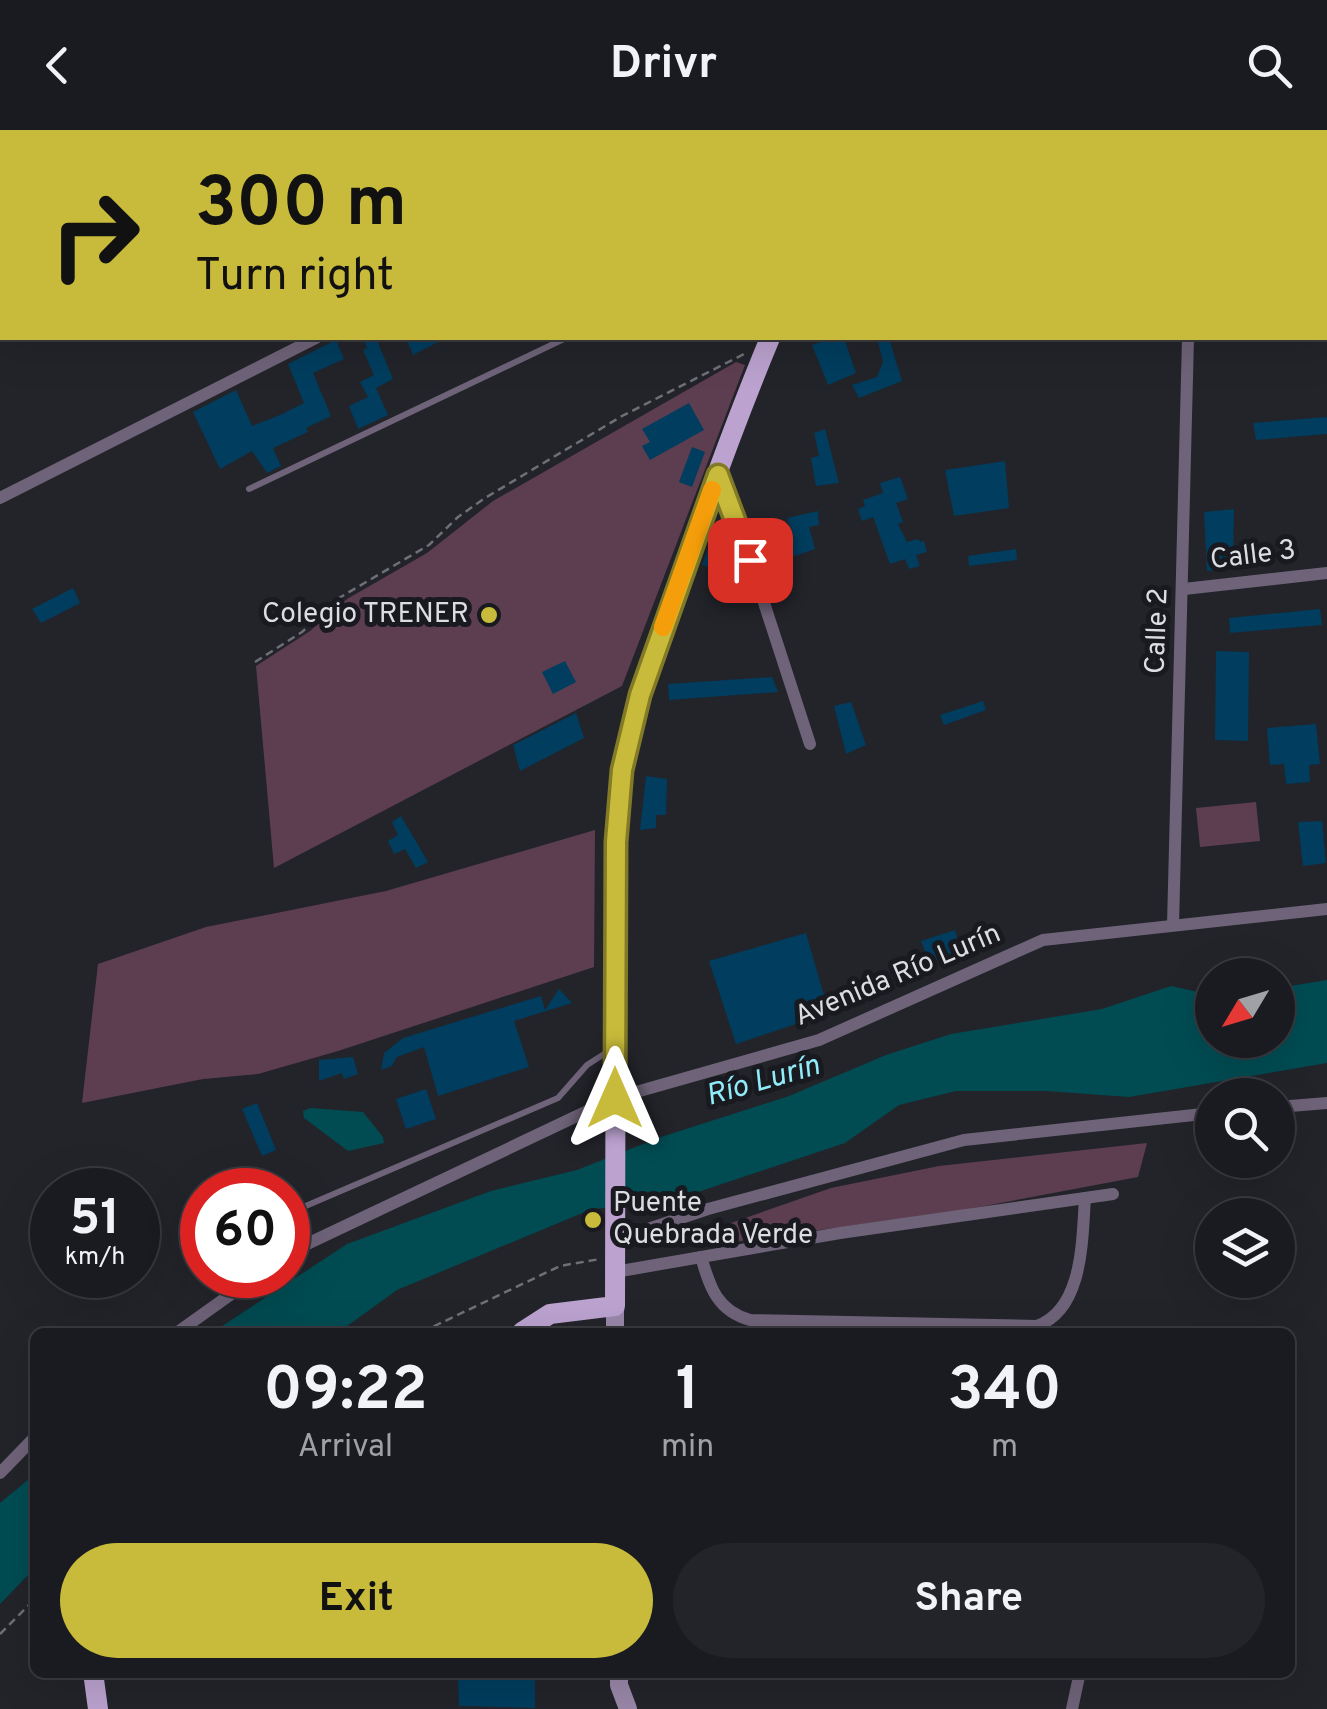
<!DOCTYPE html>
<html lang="en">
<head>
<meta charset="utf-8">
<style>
	:root { --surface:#1a1b20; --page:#232429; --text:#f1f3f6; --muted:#9fa1a5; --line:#38393e; --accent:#c8bb3b }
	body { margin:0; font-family:Overpass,sans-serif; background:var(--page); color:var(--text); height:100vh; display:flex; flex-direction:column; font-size:38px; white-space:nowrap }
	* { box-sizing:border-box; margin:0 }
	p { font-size:32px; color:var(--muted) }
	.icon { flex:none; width:55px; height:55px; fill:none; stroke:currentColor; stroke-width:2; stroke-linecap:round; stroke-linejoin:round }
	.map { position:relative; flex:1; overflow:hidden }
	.sheet { position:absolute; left:30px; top:1198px; width:1265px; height:350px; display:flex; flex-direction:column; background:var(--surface); border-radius:15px; box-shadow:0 10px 40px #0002,0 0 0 2px var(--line) }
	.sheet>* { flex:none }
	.banner { position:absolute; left:0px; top:0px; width:1328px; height:210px; box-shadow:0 10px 40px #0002,0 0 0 2px var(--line); background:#c8bb3b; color:#111; overflow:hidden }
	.needle { width:65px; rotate:232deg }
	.buttons { position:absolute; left:1195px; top:828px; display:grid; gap:20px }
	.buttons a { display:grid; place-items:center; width:100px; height:100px; border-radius:50%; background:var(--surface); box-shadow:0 10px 40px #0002,0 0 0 2px var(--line); font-size:50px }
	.speed { position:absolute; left:30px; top:1038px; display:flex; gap:20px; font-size:50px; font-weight:700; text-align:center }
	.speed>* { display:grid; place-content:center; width:130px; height:130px; border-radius:50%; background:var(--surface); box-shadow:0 10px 40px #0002,0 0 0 2px var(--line); line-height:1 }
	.speed small { font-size:25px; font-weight:400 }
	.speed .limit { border:15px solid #d22; background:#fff; color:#111 }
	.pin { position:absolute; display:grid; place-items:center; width:85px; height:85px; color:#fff; margin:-42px; border-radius:20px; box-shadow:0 5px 15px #0006 }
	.me { position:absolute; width:110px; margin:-55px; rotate:0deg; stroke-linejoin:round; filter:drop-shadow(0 0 8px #0008) }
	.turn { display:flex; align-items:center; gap:35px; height:210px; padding:0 30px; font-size:45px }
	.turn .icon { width:130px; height:130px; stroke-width:2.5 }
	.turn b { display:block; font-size:70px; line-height:85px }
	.eta { display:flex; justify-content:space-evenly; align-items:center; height:170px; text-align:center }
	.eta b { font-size:60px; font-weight:700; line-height:70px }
	.action { display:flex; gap:20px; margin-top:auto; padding:20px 30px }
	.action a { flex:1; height:115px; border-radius:60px; background:var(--accent); color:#111; font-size:40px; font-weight:700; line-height:115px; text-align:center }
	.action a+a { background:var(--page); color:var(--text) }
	header { display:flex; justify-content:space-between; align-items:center; height:130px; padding:0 30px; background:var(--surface); font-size:45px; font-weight:700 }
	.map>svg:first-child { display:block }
	.green { fill:#5d3e50 }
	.water { fill:#014c53 }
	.building { fill:#003d5e }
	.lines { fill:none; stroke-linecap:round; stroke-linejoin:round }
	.path { stroke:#6e7075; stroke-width:2.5; stroke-dasharray:8 5; stroke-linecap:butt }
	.lane { stroke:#6f6379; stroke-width:6 }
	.street { stroke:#6f6379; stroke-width:12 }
	.secondary { stroke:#9a87a9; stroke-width:18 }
	.primary { stroke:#bba2cf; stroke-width:20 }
	.route-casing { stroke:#827a26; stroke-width:25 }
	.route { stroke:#c8bb3b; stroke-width:18 }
	.slow { stroke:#f59e0b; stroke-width:18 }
	.poi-dot { fill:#c8bb3b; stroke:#191a20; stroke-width:4 }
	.labels { text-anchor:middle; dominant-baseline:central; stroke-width:10; stroke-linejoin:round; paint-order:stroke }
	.street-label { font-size:28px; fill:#dcdde1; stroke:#191a20 }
	.poi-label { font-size:28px; fill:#dcdde1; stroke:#191a20; text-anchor:end }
	.water-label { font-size:30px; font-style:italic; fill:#91ecf9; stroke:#191a20 }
</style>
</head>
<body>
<header><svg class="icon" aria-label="back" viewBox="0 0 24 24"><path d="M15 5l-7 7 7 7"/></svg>Drivr<svg class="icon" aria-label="search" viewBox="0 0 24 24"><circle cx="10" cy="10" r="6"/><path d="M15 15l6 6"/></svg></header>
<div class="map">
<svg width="1327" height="1579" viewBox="0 0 1327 1579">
	<rect width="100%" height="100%" fill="#22242a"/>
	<g class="green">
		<polygon points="736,232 745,235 622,556 274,738 256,536 310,501 347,469 427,423 493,371"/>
		<polygon points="1256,672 1260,711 1200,717 1196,678"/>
		<polygon points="595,700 594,837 338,921 258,944 203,949 82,973 98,834 206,797 386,761"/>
		<polygon points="1147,1013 1138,1047 963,1080 711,1115 708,1101 831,1058 939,1036"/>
	</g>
	<g class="water">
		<polygon points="1327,850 1327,933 1129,967 1046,961 956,961 899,975 845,1013 665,1073 592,1079 397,1160 339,1202 213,1202 347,1114 491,1061 577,1040 661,1007 789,966 886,925 951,904 1102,879 1171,856 1212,865 1212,910 1278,910 1278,858"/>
		<polygon points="310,978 363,982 383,1007 384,1013 348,1021 304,988 303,981"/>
		<polygon points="35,1344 35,1438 0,1474 0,1373"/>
	</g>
	<g class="building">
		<polygon points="363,208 376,208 393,249 376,258 388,285 358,299 349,276 368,267 360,252 374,245 363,220 367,218"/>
		<polygon points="406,208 446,208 413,225"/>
		<polygon points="832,208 844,208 856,243 828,255 812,215"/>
		<polygon points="877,208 889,208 902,251 859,268 852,255 877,247 883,232"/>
		<polygon points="336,210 344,229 313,243 331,286 306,298 308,302 273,318 281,336 267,343 252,321 220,339 193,282 236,260 252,296 280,285 304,273 288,234"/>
		<polygon points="689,273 704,300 650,330 642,316 650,312 642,299"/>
		<polygon points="1327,287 1327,304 1256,310 1253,293"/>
		<polygon points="825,299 839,353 816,356 811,328 819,326 814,303"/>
		<polygon points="692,317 705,322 692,357 679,352"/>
		<polygon points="1005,331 1009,378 954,386 945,340"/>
		<polygon points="900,347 908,369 896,373 903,392 898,394 907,412 918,409 920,412 924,411 927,422 916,425 920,436 909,439 905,429 890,434 873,387 862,391 858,379 865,376 863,370 883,363 880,353"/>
		<polygon points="1234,379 1233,438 1207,441 1204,382"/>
		<polygon points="818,381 819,395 809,397 815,419 772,434 764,413 792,402 787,388"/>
		<polygon points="716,398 717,402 724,404 728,415 721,416 727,437 718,440 702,435"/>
		<polygon points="1016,419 1017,430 969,436 968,426"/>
		<polygon points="73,458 80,473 41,493 32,479"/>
		<polygon points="1320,479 1322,495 1230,503 1229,488"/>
		<polygon points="1216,521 1249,522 1248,611 1215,610"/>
		<polygon points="565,531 576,552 553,564 542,542"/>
		<polygon points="772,547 778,562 669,570 668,554"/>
		<polygon points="983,571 986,580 944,595 940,585"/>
		<polygon points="851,572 866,615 846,624 834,576"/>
		<polygon points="576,583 584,608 520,641 513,615"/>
		<polygon points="1316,594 1320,634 1309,635 1310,652 1286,654 1284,634 1270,635 1267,598"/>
		<polygon points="646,646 667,649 666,685 656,685 656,698 640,700"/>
		<polygon points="401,686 428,732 416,738 405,719 394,724 388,711 398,705 392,692"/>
		<polygon points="1322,691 1326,733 1303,736 1298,692"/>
		<polygon points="955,800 961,822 929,832 921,811"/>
		<polygon points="806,803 829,883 736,914 709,831"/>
		<polygon points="559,859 572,873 514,891 529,937 438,966 424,917 397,927 392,936 381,940 384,923 403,908 541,866 545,880"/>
		<polygon points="353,927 358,944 344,949 342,943 319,951 319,930"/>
		<polygon points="426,959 436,989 406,999 396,969"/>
		<polygon points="257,973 276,1020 262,1026 242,979"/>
		<polygon points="479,1542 535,1542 535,1578 459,1576 458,1549 479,1547"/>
	</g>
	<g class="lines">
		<g class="path">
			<polyline points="255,532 302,502 339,468 429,415 458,387 485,368 622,286 746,223"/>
			<polyline points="422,1202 560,1136 600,1129"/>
			<polyline points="0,1504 35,1469"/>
		</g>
		<g class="lane">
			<polyline points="249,359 566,208"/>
			<polyline points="294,1081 558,968 587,935 609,921"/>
		</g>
		<g class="street">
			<polyline points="1192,2 1192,0"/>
			<polyline points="718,345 738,393 810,614"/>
			<polyline points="0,368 316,208"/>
			<polyline points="1184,459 1327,443"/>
			<polyline points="1173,795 1188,208"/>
			<polyline points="1278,977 1327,973"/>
			<polyline points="615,1110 708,1079 964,1010 1212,983"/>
			<polyline points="288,1123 615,968 819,910 1043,810 1327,779"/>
			<path d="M701 1127C710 1157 717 1181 750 1190L1037 1196C1084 1179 1082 1108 1085 1068"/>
			<polyline points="615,1142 840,1103 1113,1064"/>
			<polyline points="178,1202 258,1145"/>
			<polyline points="0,1343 35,1307"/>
			<polyline points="1072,1579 1080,1542"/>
		</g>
		<g class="secondary">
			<polyline points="615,1176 615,1202"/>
			<polyline points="619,1542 619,1555 628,1579"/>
		</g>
		<g class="primary">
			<polyline points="843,2 844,0"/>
			<polyline points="867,2 868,0"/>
			<path d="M522 1202 550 1184 615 1176 616 712C620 621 646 545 676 460 705 375 736 290 770 208"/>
			<polyline points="93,1542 98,1579"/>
		</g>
	</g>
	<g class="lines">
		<defs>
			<polyline id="route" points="615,968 616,712 622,640 640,565 718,345 750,430"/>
		</defs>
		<use href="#route" class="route-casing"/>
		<use href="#route" class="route"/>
		<polyline class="slow" points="663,497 712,360"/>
	</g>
	<g class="poi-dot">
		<circle cx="489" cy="485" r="10"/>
		<circle cx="593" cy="1090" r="10"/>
	</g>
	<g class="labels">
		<g class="street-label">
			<text transform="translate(1253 426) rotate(-7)">Calle 3</text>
			<text transform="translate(1158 501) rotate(-88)">Calle 2</text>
			<text transform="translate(898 846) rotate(-23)">Avenida Río Lurín</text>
		</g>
		<g class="poi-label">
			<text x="469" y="485">Colegio TRENER</text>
			<text x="613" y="1074" text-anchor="start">Puente<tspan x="613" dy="32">Quebrada Verde</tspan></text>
		</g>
		<g class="water-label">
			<text transform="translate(763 952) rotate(-16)">Río Lurín</text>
		</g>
	</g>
</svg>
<div class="buttons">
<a><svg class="needle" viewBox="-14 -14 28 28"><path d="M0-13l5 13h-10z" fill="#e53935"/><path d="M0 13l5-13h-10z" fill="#9fa1a5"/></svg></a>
<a><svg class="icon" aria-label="search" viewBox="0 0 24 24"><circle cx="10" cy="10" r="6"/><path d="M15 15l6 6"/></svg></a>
<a><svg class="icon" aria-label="layers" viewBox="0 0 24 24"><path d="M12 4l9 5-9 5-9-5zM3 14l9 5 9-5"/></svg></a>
</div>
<div class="speed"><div>51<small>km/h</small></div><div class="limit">60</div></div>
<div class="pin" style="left:750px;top:430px;background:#d93025"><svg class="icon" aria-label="arrive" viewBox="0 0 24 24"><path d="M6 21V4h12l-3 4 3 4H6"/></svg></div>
<svg class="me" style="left:615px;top:968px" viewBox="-20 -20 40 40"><path d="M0-17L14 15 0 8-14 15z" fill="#c8bb3b" stroke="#fff" stroke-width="4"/></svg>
<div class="banner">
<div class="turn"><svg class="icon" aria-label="right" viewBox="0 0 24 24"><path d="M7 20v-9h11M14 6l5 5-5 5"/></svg><div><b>300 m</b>Turn right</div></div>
</div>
<section class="sheet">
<div class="eta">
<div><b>09:22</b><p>Arrival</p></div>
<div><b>1</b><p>min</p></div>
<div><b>340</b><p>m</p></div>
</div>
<div class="action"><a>Exit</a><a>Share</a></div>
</section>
</div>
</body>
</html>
